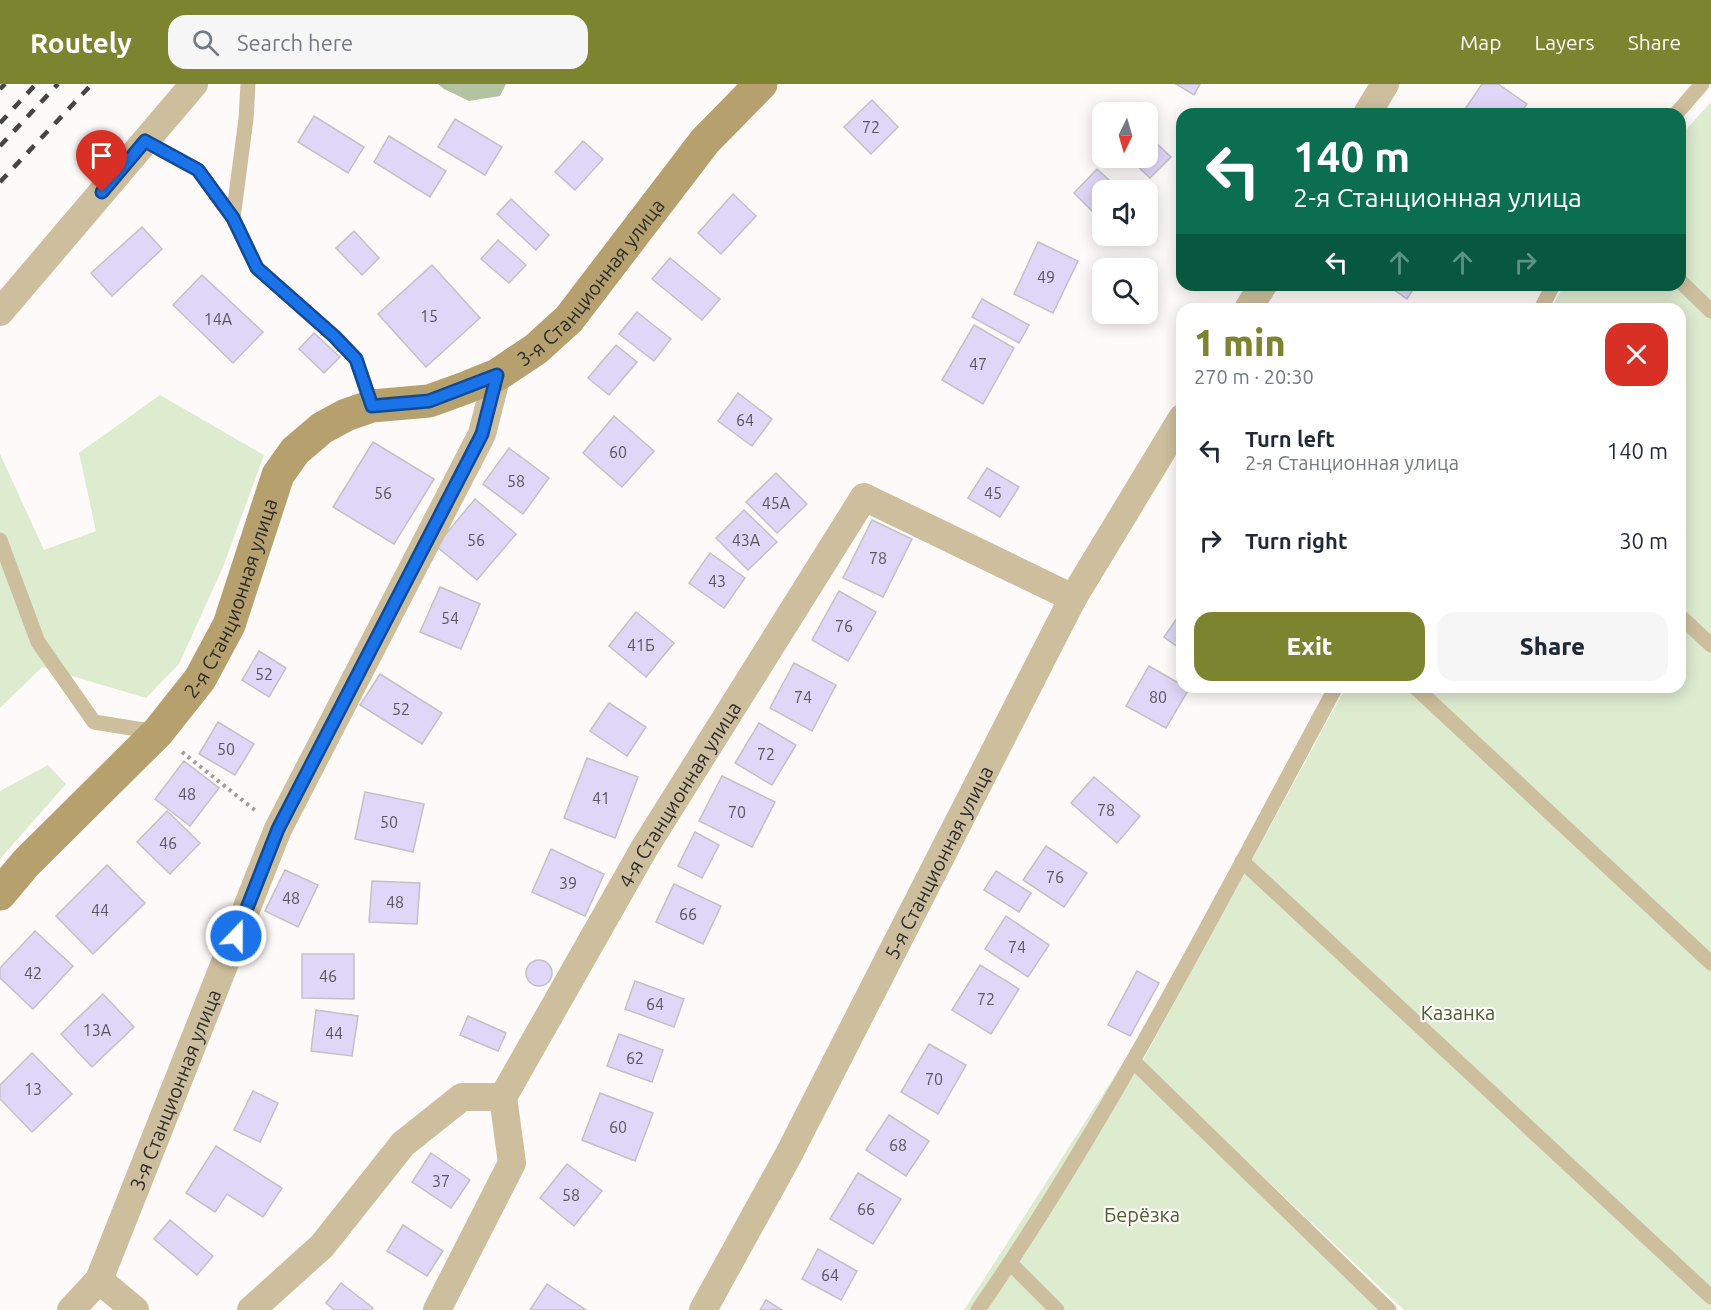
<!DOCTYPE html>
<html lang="en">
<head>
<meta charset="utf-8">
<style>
	:root { --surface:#fff; --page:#f6f6f7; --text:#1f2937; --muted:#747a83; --accent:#7d8430 }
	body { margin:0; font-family:Ubuntu,sans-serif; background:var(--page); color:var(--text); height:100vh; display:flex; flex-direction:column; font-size:22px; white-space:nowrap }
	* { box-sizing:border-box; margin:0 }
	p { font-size:20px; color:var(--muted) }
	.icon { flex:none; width:33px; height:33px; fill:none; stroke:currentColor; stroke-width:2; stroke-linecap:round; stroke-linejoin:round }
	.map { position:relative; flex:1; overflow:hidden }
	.panel { position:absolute; left:1176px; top:219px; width:510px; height:390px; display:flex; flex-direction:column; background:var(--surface); border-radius:18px; box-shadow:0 3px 15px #0003 }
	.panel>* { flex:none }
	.top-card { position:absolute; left:1176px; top:24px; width:510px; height:183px; border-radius:18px; box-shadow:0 3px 15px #0003; background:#0b6e4f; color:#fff; overflow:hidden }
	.needle { width:39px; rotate:185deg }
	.tools { position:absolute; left:1092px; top:18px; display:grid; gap:12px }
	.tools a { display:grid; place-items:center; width:66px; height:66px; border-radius:12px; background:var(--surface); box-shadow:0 3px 15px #0003; font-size:30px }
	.pin { position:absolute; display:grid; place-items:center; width:51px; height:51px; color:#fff; margin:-62px -26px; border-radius:50% 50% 50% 0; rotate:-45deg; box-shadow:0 0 6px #0007 }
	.pin .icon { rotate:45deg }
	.me { position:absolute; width:66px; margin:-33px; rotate:22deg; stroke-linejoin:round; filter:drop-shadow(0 0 4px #0008) }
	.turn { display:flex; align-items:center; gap:21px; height:126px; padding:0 18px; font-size:27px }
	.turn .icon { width:78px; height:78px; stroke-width:2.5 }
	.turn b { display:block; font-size:42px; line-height:51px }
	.lanes { display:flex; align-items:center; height:57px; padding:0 18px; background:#0003; justify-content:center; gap:30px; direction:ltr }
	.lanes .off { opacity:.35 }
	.round { display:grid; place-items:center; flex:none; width:63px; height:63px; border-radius:18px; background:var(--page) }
	.summary { display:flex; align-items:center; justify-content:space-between; height:102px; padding:0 18px }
	h1 { font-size:36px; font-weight:800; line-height:45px; color:var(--accent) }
	.button { display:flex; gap:12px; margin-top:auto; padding:12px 18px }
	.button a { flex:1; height:69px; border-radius:18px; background:var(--accent); color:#fff; font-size:24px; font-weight:800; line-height:69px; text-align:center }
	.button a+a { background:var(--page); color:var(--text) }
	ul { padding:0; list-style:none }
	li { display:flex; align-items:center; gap:18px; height:90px; padding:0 18px }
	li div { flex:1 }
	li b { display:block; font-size:22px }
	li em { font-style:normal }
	header { display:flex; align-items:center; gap:36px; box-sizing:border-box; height:84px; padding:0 30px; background:var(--accent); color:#fff }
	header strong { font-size:28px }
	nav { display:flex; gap:33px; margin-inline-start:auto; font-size:21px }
	.search { width:420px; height:54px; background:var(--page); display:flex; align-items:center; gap:15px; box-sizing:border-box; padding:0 21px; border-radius:18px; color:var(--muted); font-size:22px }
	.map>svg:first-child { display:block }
	.green { fill:#ddebcf }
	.forest { fill:#b3c3a2 }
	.building { fill:#e0d6f8; stroke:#c2c2c5; stroke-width:1.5 }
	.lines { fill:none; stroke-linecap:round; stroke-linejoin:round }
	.path { stroke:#9f9d9c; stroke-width:4; stroke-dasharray:3 4.5; stroke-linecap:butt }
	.lane { stroke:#cdbe9d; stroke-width:15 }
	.street { stroke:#cdbe9d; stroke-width:28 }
	.secondary { stroke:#b6a06d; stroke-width:33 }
	.rail { stroke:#464545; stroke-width:4.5; stroke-dasharray:10 10; stroke-linecap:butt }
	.route-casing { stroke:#114b97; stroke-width:15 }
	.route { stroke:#1a73e8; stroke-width:10 }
	.labels { text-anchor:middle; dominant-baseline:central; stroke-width:4.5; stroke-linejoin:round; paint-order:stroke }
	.number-label { font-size:16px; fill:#59565e }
	.street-label { font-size:20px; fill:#2c2b2b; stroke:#fefaf9 }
	.park-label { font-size:20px; fill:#4a5f2d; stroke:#fefaf9 }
</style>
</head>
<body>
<header>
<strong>Routely</strong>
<div class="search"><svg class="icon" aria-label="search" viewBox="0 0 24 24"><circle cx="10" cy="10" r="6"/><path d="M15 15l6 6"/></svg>Search here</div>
<nav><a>Map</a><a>Layers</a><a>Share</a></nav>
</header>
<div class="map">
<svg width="1711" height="1226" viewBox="0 0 1711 1226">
	<rect width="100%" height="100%" fill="#fefaf9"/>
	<g class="green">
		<polygon points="1711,18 1711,1226 1404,1226 1142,978 1346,603 1680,603 1680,225 1551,225 1564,201 1680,201 1680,52"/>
		<polygon points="160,311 264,371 223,483 179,580 146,614 42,583 0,624 0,370 44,466 96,447 79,369"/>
		<polygon points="48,681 66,700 0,775 0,707"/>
		<polygon points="1125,976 1380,1226 964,1226"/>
	</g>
	<polygon class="forest" points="438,0 506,0 500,12 469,17 444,5"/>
	<g class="building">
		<polygon points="1176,0 1200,0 1194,11"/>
		<polygon points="1482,0 1498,0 1527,20 1520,30 1473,30 1465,25"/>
		<polygon points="872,16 898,43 871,70 844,43"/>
		<polygon points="314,32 364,63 348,89 298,58"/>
		<polygon points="455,35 502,63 485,91 438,63"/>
		<polygon points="1148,51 1171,73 1150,94 1129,74 1148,74"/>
		<polygon points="389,52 446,87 430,113 374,78"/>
		<polygon points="583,57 603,75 575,106 555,88"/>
		<polygon points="1097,85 1120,106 1102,106 1102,137 1074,109"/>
		<polygon points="733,110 756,132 721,170 698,149"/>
		<polygon points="511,115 549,151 536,166 497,130"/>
		<polygon points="142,143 162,165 112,212 91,189"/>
		<polygon points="354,147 379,174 362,191 336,164"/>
		<polygon points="498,156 526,181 509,199 481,175"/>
		<polygon points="1038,158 1078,177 1053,229 1014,210"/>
		<polygon points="670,174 720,215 702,236 652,195"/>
		<polygon points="432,181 480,234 426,283 378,230"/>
		<polygon points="202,191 263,248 233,279 173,221"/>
		<polygon points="1387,201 1416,201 1407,215"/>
		<polygon points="982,215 1029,241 1019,259 972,233"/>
		<polygon points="637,228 671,255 654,277 619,250"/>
		<polygon points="974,241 1014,264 983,320 942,296"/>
		<polygon points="314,249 340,273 324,289 299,265"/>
		<polygon points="616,261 637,278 609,311 588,294"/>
		<polygon points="738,309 772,335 752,362 718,337"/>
		<polygon points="614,332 654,367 622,403 583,369"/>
		<polygon points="373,358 434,395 394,460 333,423"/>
		<polygon points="509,364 549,394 523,430 483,400"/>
		<polygon points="987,384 1019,403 1000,433 968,414"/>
		<polygon points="776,389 807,420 777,449 746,418"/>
		<polygon points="475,415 516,450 477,496 436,462"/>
		<polygon points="744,426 777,458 748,486 716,454"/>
		<polygon points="872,436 912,455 883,513 843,494"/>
		<polygon points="710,469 745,494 724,524 689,499"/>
		<polygon points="440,503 480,520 461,565 420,548"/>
		<polygon points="839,507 876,528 848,577 812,556"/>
		<polygon points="1182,527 1182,566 1164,553"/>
		<polygon points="636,528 674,559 646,593 609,562"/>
		<polygon points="259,567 286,584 269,613 242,596"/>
		<polygon points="794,579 836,601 812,647 770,624"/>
		<polygon points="1149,582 1182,601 1182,603 1189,605 1166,644 1126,622"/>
		<polygon points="380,590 442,629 422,660 360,621"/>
		<polygon points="609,619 646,643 627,672 590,647"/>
		<polygon points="218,638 254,660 235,691 199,670"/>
		<polygon points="759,639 796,661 772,701 735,679"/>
		<polygon points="587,674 638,693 615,754 564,734"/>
		<polygon points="184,677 219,704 190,742 155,715"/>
		<polygon points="722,692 775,718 752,763 699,737"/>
		<polygon points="1094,693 1140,732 1117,759 1071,719"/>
		<polygon points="365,708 424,720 413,768 355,755"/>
		<polygon points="167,727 200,759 170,790 137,758"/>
		<polygon points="695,748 719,761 702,794 678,782"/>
		<polygon points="1046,762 1087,789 1064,823 1023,796"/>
		<polygon points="551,765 604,790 585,832 532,808"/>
		<polygon points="107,781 145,819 93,870 56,832"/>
		<polygon points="285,786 318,801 298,843 265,827"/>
		<polygon points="996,787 1031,809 1019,828 984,806"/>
		<polygon points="372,797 420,799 417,840 369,838"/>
		<polygon points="674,800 721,822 703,860 656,838"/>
		<polygon points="1006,832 1049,861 1028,893 985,865"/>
		<polygon points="35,847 73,882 33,925 0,894 0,884"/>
		<polygon points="302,870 354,870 354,915 302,914"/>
		<circle cx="539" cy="889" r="13"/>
		<polygon points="980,881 1019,905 991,950 952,926"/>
		<polygon points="1137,887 1159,899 1130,952 1108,941"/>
		<polygon points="635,897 684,915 674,943 625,925"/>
		<polygon points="103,910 134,943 92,983 61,950"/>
		<polygon points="316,926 358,932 352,972 311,967"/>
		<polygon points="468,932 506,949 498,967 460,951"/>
		<polygon points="619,950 663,966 652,998 607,982"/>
		<polygon points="929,960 966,981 938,1030 901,1008"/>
		<polygon points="32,969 72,1010 32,1048 0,1015 0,1001"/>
		<polygon points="253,1007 278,1019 260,1058 234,1046"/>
		<polygon points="600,1009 653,1029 635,1077 582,1056"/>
		<polygon points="889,1031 929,1057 906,1092 866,1066"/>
		<polygon points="216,1062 282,1104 263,1133 227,1110 215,1128 186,1109"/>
		<polygon points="431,1069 470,1096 451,1124 412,1098"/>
		<polygon points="567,1080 602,1107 574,1142 540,1114"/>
		<polygon points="858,1089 901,1115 873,1160 830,1135"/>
		<polygon points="170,1136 213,1172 197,1191 154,1155"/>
		<polygon points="403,1141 443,1167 427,1192 387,1167"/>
		<polygon points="818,1165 857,1187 841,1216 802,1195"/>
		<polygon points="341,1199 373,1224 371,1226 334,1226 326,1219"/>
		<polygon points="547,1200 586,1226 530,1226"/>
		<polygon points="766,1216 782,1226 760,1226"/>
	</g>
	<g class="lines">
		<polyline class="path" points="182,668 256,727"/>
		<g class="lane">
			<polyline points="1676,30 1702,0"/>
			<polyline points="145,57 198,86 233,134 257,184 334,252 356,275 372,322"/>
			<polyline points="233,134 246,35 248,0"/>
			<polyline points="1680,197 1711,227"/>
			<polyline points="1541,225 1553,201"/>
			<polyline points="0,456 38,558 94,638 156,648"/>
			<polyline points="1680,532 1711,561"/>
			<polyline points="1415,603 1711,879"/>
			<polyline points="1242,777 1711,1213"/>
			<polyline points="1133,977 1389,1226"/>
			<polyline points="1010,1179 1057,1226"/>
			<path d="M978 1226C1114 1029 1222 813 1336 603"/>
		</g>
		<g class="street">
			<polyline points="1367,30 1385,0"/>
			<polyline points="1248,225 1263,201"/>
			<polyline points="0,228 194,0"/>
			<polyline points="99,1196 135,1226"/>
			<path id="s1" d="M71 1226 99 1196 278 745 482 350 497 291"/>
			<polyline points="251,1226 322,1162 403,1060 462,1013 503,1013"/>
			<path id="s2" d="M437 1226 512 1079 503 1013 645 763 864 413 1073 514"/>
			<path id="s3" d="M703 1226 789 1070 1073 514 1182 334"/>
		</g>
		<path class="secondary" id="s4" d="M0 810 26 779 158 648 200 595 229 541 278 391 295 367 322 344 346 331 372 322 429 317 465 304 497 291 536 265 569 235 705 57 761 0"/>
		<g class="rail">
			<polyline points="0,5 5,0"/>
			<polyline points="0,39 36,0"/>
			<polyline points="0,62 58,0"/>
			<polyline points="0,98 92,0"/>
		</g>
	</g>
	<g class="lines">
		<defs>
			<polyline id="route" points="102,108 145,57 198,86 233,134 257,184 334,252 356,275 372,322 429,317 497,291 482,350 278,745 236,852"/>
		</defs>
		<use href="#route" class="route-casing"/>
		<use href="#route" class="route"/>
	</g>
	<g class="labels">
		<g class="number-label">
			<text x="871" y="43">72</text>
			<text x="1046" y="193">49</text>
			<text x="429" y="232">15</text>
			<text x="218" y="235">14А</text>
			<text x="978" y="280">47</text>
			<text x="745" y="336">64</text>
			<text x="618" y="368">60</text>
			<text x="516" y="397">58</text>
			<text x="383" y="409">56</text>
			<text x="993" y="409">45</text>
			<text x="776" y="419">45А</text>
			<text x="476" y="456">56</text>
			<text x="746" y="456">43А</text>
			<text x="878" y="474">78</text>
			<text x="717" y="497">43</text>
			<text x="450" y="534">54</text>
			<text x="844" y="542">76</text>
			<text x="641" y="561">41Б</text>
			<text x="264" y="590">52</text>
			<text x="803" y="613">74</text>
			<text x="1158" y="613">80</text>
			<text x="401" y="625">52</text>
			<text x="226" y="665">50</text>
			<text x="766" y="670">72</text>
			<text x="187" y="710">48</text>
			<text x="601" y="714">41</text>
			<text x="1106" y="726">78</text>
			<text x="737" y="728">70</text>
			<text x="389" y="738">50</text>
			<text x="168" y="759">46</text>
			<text x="1055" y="793">76</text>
			<text x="568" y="799">39</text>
			<text x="291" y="814">48</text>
			<text x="395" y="818">48</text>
			<text x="100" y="826">44</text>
			<text x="688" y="830">66</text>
			<text x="1017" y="863">74</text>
			<text x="33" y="889">42</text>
			<text x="328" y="892">46</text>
			<text x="986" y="915">72</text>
			<text x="655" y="920">64</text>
			<text x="97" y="946">13А</text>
			<text x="334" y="949">44</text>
			<text x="635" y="974">62</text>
			<text x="934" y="995">70</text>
			<text x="33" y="1005">13</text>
			<text x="618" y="1043">60</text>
			<text x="898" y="1061">68</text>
			<text x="441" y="1097">37</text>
			<text x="571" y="1111">58</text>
			<text x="866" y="1125">66</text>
			<text x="830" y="1191">64</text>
		</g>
		<g class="street-label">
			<text stroke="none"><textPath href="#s4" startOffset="896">3-я Станционная улица</textPath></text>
			<text stroke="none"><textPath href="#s4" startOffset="381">2-я Станционная улица</textPath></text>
			<text stroke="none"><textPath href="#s2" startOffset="582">4-я Станционная улица</textPath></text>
			<text stroke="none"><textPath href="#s3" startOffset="506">5-я Станционная улица</textPath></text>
			<text stroke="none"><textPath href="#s1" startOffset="246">3-я Станционная улица</textPath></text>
		</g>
		<g class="park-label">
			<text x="1458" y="928">Казанка</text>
			<text x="1142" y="1130">Берёзка</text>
		</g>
	</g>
</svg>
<div class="tools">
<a><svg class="needle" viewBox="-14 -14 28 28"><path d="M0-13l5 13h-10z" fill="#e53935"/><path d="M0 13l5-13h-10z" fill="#747a83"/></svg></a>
<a><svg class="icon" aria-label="sound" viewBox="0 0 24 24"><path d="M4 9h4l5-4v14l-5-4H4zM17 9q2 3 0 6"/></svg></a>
<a><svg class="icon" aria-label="search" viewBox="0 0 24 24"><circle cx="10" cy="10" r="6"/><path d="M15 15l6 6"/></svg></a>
</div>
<div class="pin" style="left:102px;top:108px;background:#d93025"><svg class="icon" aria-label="arrive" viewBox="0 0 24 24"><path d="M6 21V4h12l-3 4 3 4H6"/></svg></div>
<svg class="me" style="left:236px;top:852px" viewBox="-20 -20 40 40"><circle r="17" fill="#1a73e8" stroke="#fff" stroke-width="3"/><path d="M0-11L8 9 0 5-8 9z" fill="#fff"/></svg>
<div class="top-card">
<div class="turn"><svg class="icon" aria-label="left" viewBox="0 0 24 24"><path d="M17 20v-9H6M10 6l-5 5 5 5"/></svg><div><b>140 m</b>2-я Станционная улица</div></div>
<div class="lanes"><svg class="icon" aria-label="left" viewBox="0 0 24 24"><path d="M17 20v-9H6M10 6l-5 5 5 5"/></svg><svg class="icon off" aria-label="ahead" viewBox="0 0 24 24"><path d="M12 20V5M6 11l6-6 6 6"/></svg><svg class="icon off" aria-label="ahead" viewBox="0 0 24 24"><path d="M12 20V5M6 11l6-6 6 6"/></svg><svg class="icon off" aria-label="right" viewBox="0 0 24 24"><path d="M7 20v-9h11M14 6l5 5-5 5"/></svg></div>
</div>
<section class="panel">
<div class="summary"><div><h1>1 min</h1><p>270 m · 20:30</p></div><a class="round" style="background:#d93025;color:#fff"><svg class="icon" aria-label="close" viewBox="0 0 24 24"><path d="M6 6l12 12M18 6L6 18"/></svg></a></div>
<ul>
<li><svg class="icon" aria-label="left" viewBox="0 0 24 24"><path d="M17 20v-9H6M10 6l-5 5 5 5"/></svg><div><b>Turn left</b><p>2-я Станционная улица</p></div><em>140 m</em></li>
<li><svg class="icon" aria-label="right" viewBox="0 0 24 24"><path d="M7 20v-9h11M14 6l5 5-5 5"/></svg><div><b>Turn right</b></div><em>30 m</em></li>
</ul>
<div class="button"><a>Exit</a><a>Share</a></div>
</section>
</div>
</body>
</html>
